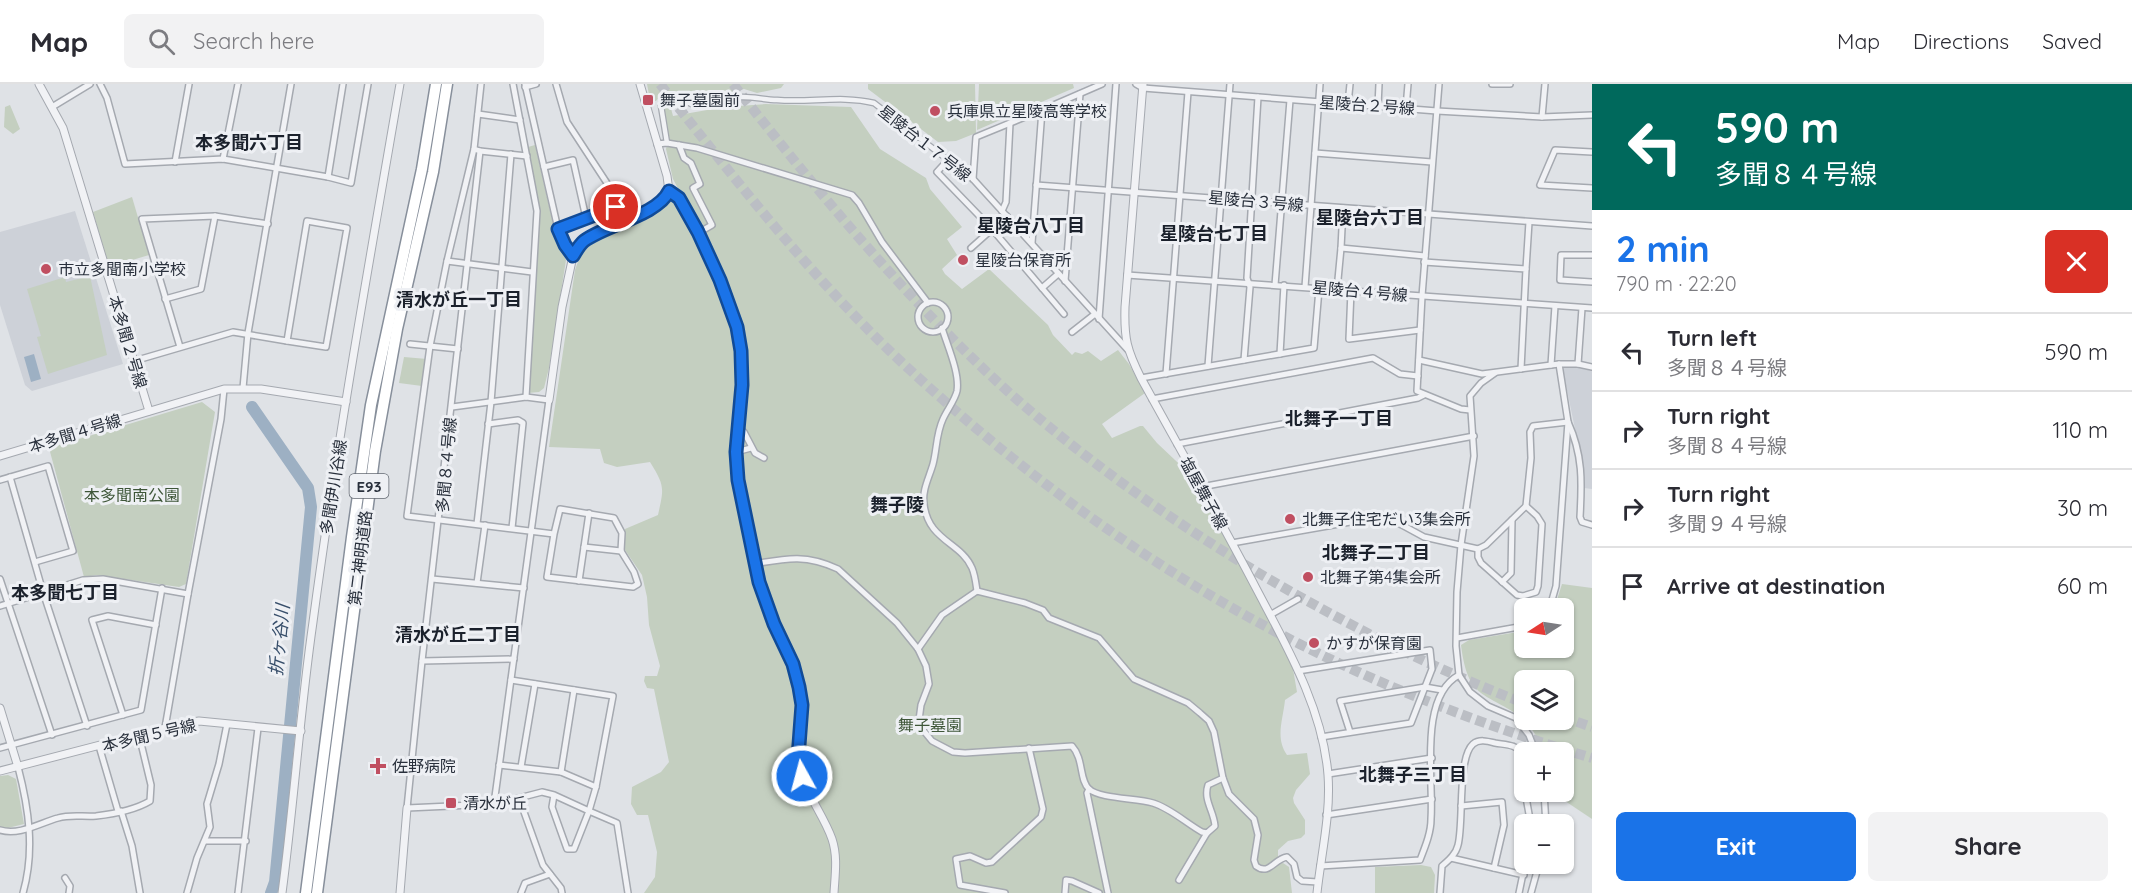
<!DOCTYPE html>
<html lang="en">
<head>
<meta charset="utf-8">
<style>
	:root { --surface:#fff; --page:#f2f2f3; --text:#2b2b33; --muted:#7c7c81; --line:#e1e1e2; --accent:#1a73e8 }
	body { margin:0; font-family:Quicksand,"Noto Sans JP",sans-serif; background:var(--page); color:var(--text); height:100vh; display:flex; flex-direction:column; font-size:22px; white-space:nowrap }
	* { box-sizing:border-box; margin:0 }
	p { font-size:20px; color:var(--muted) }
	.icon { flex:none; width:33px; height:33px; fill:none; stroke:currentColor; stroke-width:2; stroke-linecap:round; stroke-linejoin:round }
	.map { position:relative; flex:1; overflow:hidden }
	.sheet { display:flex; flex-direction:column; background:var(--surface); width:540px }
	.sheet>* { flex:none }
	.banner { background:#00695c; color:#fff; overflow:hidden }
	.needle { width:39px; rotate:258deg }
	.controls { position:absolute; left:1514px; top:514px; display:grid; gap:12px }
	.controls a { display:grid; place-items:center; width:60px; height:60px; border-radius:9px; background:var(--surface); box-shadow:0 2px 4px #0004; font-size:30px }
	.pin { position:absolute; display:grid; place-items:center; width:51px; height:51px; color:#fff; margin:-26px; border:3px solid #fff; border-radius:50%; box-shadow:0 2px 6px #0007 }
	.me { position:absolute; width:66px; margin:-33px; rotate:353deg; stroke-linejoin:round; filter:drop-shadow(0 0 4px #0008) }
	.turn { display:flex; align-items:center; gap:21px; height:126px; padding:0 24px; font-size:27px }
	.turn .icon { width:78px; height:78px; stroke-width:2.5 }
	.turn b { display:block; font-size:42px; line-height:51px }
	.round { display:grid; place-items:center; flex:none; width:63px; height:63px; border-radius:9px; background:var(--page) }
	.overview { display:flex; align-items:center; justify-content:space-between; height:102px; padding:0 24px }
	h1 { font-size:36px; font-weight:700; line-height:45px; color:var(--accent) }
	.primary-button { display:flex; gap:12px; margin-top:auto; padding:12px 24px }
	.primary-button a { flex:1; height:69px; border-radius:9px; background:var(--accent); color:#fff; font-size:24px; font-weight:700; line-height:69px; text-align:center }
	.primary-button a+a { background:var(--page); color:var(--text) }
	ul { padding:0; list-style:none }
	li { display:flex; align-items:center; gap:18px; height:78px; padding:0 24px; border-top:2px solid var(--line) }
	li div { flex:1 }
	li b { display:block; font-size:22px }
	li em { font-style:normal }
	header { display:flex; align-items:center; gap:36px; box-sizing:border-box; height:84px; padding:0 30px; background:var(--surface); border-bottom:2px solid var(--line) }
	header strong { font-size:28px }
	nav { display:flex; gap:33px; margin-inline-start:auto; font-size:21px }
	.search { width:420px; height:54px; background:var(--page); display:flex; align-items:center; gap:15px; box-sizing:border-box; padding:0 21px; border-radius:9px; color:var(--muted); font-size:22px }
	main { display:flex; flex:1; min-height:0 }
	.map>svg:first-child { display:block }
	.built { fill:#cdd1d8 }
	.green { fill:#c4cfc0 }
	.water { fill:#9db0c3 }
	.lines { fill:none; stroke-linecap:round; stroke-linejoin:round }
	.river { stroke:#9db0c3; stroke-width:12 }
	.motorway-tunnel { stroke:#bbbec4; stroke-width:10; stroke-dasharray:10 5; stroke-linecap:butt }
	.pedestrian-casing { stroke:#a5a9b0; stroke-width:7 }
	.minor-casing { stroke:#a5a9b0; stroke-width:8 }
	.tertiary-casing { stroke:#a5a9b0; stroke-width:9 }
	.motorway-casing { stroke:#878f9b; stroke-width:13 }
	.pedestrian { stroke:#f1f2f5; stroke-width:4.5 }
	.minor { stroke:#f1f2f5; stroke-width:5 }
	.tertiary { stroke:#f1f2f5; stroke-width:7 }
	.motorway { stroke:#fff; stroke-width:10 }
	.route-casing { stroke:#114b97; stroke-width:15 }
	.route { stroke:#1a73e8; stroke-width:10 }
	.poi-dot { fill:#c04f61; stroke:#eef0f4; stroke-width:2 }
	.labels { text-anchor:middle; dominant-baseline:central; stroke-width:6; stroke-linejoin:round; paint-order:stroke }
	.shield { fill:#eef0f4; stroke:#646a73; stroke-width:1.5 }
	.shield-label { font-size:15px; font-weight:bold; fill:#29303c }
	.poi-label { font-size:16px; fill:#29303c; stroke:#eef0f4; text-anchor:start }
	.street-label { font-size:16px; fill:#29303c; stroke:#eef0f4 }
	.park-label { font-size:16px; fill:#3e5638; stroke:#eef0f4 }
	.neighbourhood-label { font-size:18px; font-weight:bold; fill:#1b212c; stroke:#eef0f4 }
	.water-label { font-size:18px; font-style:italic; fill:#384f6b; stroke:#eef0f4 }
</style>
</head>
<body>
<header>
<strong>Map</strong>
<div class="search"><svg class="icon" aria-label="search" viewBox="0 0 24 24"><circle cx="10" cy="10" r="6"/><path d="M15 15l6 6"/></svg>Search here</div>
<nav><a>Map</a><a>Directions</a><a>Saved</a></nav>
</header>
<main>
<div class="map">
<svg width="1592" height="809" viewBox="0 0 1592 809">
	<rect width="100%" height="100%" fill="#dfe2e6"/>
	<g class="built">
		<polygon points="75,127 123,280 32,307 25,301 0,221 0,148"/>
		<polygon points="1575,283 1592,287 1592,405 1584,404 1584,388 1563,287 1564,284"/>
	</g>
	<g class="green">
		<polygon points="647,0 784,0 781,4 757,9 744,5 699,18 675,9 663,8 656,17 650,16"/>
		<polygon points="868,0 975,0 976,49 956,57 938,58 868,5"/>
		<polygon points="979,0 1073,0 1074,4 977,46"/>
		<path d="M665 16 669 17 673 32 724 23 766 20 851 23 880 65 926 94 930 105 962 143 947 155 957 171 942 185 945 190 962 205 989 185 1048 241 1053 251 1072 271 1075 268 1082 270 1088 267 1101 277 1118 266 1129 280 1145 309 1102 340 1112 354 1140 342H1143L1157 359 1193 393 1286 567 1293 585 1297 608 1285 616C1283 636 1275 654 1287 671L1307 669 1310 690 1296 706 1293 714 1294 719 1305 736V750L1301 754 1288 757 1278 766V780L1283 779 1289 783 1292 809H644L655 793 657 768 648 731H637L631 720 632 703 661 688 669 678 654 605 647 604 644 597 645 592H657L660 582 649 541 647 513 642 491 625 466V445L658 431C664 404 665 402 650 378L617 383 604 379 600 365 549 363 575 186 581 169 586 161 645 132 681 110 673 95 666 65 669 53 663 25Z"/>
		<polygon points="10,21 20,45 13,50 4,43 5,23"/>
		<polygon points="535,61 553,140 566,176 549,284 544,304 539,308 528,309 540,131 528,63"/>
		<polygon points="132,113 149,171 109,183 93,128"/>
		<polygon points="90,192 107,271 48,290 37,253 41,252 27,205 65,193 66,198"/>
		<polygon points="404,273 427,275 422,302 399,299"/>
		<polygon points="202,318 215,328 186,500 179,503 97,491 84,493 49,364"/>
		<path d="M1562 500 1592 504V735L1562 715 1548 713 1547 708H1563V669H1541L1538 655 1526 636H1563V597H1524V635C1485 607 1468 617 1461 561L1469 556 1524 547V564H1563V525H1554Z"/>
		<polygon points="8,691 16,695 24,740 4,745 0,743 0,692"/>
		<polygon points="1421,781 1431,783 1435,791 1434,809 1375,809 1375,783"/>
	</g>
	<polygon class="water" points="34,270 41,295 31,298 24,273"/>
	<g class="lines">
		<polyline class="river" points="252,323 308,404 311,423 275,798 271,809"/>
		<g class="motorway-tunnel">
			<path d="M660 0C734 94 808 189 895 272 1033 402 1191 514 1365 591 1439 624 1515 651 1592 674"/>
			<path d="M733 0C819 109 909 219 1013 312 1090 380 1174 438 1262 491 1346 540 1433 585 1524 619"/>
			<polyline points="1563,633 1592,643"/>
		</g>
		<defs>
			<path id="pedestrian" d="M667 59 661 22 665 10C679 11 689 23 704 22 716 21 728 14 740 13 752 12 764 16 777 16 809 19 842 11 874 19L948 76"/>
			<g id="minor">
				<polyline points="100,0 107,14 125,80 223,75 328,93 343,0"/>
				<polyline points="481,0 474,65 480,67 422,577 407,724 494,720 519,714 543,781 561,804 562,809"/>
				<polyline points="513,0 537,127 526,313"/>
				<polyline points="525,0 558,145 573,172"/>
				<polyline points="556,0 567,38 618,116 616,123 558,145"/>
				<polyline points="1136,0 1143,4 1437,27 1542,33 1592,31"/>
				<polyline points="1439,0 1422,212 1417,307 1461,325 1470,326"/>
				<polyline points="1492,0 1510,0"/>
				<polyline points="525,3 536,0"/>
				<polyline points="1348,20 1350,0"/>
				<polyline points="1378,22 1379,0"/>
				<polyline points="52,23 90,0"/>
				<polyline points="1406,24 1408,0"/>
				<polyline points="478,30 520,36"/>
				<polyline points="1542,33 1545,0"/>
				<polyline points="657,60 667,59 697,64 852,111 859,119 882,158 928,219"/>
				<polyline points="679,61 684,74 691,79 700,100 693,104 712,141 698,149"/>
				<polyline points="474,65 447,177 430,262 407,432 554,450 560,425 614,434 622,449 621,467 634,488 638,500 633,503 547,493 554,450"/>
				<polyline points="480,67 527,72"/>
				<polyline points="1592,68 1555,66 1540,101 1592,104"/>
				<polyline points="1315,69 1432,78"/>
				<polyline points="223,75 238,0"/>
				<polyline points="175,78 189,0"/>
				<polyline points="544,83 573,76 586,134"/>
				<polyline points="328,93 351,99 368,0"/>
				<polyline points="973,95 976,53 1042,26"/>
				<polyline points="1036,101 1592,142"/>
				<polyline points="1002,127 1006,118 1010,39"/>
				<polygon points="307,137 347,144 326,263 287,257"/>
				<polyline points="1032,159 1042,26 1102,0"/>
				<polyline points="971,164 1007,132"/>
				<polyline points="1341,164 1343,124"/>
				<polyline points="1592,171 1561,171 1560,196 1592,198"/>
				<polyline points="447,177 532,188"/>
				<polyline points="1424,178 1526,185 1521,285"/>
				<polyline points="1526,185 1529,138"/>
				<polyline points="1058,190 1042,204 992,145 937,88 948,76 958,81 973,95 1128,266"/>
				<polyline points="1127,191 1592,224"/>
				<polyline points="1065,197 1080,10"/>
				<polyline points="1275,201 1290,16"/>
				<polyline points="1305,203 1320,0"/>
				<polyline points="1042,204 1064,230"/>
				<polyline points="1337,206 1341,164 1425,172"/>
				<polyline points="1351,207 1349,255 1420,246"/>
				<polyline points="165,215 201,205 215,132"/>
				<circle cx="933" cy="233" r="15"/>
				<polyline points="1099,235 1116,0"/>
				<path d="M942 244C947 261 960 289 957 307 955 316 947 326 943 335 936 350 937 365 933 380 929 394 922 406 924 420 928 457 961 458 972 484 975 491 976 500 977 507"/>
				<polyline points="1072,248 1095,230"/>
				<polyline points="410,260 458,265"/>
				<polyline points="180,263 142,135 215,132 268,140"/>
				<polyline points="1280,270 1284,201"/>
				<polyline points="1244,276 1250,203 1247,194 1258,13"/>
				<polyline points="1419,276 1482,290 1559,280 1578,280 1592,283"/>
				<polyline points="134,277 233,248 287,257"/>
				<polyline points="1578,280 1582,224"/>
				<polyline points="1551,281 1555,222"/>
				<polyline points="1208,282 1230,0"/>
				<polyline points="1495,289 1481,299 1470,312 1474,372 1461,461 1457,508 1456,562 1459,591 1470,608 1488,622 1516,634 1529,651 1536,669"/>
				<polyline points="1166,290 1188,8"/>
				<polyline points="1141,294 1314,264 1319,205"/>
				<polyline points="243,304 248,249 291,0"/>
				<polyline points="1152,315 1373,274 1400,290 1418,292"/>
				<polyline points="452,323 526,313 549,316 494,720"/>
				<polyline points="488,340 518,336 523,339 512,444"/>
				<polyline points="737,344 744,348 755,369 764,374"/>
				<polyline points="1177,360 1418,314 1424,311"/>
				<polyline points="736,368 751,364"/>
				<polyline points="10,393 43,508 87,642"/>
				<polyline points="0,396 48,382 73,467 35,478"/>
				<polyline points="1201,403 1474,352"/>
				<polyline points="477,440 491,318 511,70"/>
				<path d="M1232 459 1373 434 1388 436 1402 441 1424 453 1478 465 1486 461 1526 422 1531 374 1530 348 1533 342 1568 338C1583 371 1582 398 1580 433L1582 438 1592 441"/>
				<polyline points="584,463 621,467"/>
				<polyline points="1478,465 1478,473 1481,479 1517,511 1523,512 1536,508 1538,502 1542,440 1537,432 1526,422"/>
				<path d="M754 480C787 474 807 470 838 485L897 539 918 565 926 582 929 600 921 621 919 636 923 646 932 657 953 668 965 669 1072 662C1084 675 1079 696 1089 705 1100 715 1137 714 1153 719 1170 724 1186 739 1202 748L1207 749 1215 742C1214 727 1203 716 1208 701L1223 694"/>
				<polyline points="0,495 52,651"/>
				<polyline points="432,495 524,504"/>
				<polyline points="579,497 589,429"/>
				<polyline points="1502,498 1511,489 1512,436"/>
				<polyline points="477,499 485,441"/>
				<path d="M977 507 1025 519 1043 526 1049 534 1099 554 1134 595 1188 619 1200 629 1209 637 1214 648 1223 694 1229 710 1254 735 1258 751 1254 776 1256 782C1269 792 1274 775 1287 773L1294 780 1297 793 1302 797 1318 798"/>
				<polyline points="0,522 83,496 103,495 188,510"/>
				<polyline points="1546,525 1552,516 1556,502 1568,338 1559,280"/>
				<polyline points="1270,531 1298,515"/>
				<polyline points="1457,554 1524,542"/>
				<polyline points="918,565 942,531 977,507"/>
				<polyline points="422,577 514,575"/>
				<polyline points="1298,587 1430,566 1432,585 1411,639 1321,653"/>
				<polyline points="511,596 613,612 596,703 589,727 617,739 628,809"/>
				<polyline points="123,631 92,536 108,532 156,541"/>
				<polyline points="165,644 188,510 221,335 224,305"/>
				<polyline points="1350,648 1340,617 1425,603 1442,606"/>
				<polyline points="99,662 118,727"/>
				<polyline points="0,664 141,626 162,504"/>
				<polyline points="1524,670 1520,680 1524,702"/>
				<polyline points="499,681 561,688 596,703"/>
				<path d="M18 683C29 725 35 767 23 809"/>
				<polyline points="521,683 535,600"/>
				<polyline points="561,688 574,606"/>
				<polyline points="1328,690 1432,674"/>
				<polyline points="1089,705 1087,709 1108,809"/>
				<polyline points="1525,708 1531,741"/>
				<polyline points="1544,708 1546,741"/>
				<polyline points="519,714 542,708 554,711 589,727 574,765 567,765 552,723 554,711"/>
				<polyline points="1461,722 1502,718 1504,741 1494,784"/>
				<polyline points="121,727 132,762 140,809"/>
				<polyline points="1326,731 1432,715"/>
				<path d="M0 746C19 752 40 739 58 734 71 730 83 733 96 732 113 730 135 726 150 717L151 701 139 651"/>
				<polyline points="205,757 246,757"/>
				<polyline points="1451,774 1524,791"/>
				<path d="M1320 782 1420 776C1425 763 1431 749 1431 735 1434 696 1418 613 1459 591"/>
				<polyline points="65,794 70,802 69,809"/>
				<polyline points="1179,796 1207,749"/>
				<polyline points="187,809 197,774 210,743 207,720 219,680 227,640"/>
				<polyline points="238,809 258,644"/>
				<polyline points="521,809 525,799 550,790"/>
				<polyline points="1005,809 960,801 956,775 970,772 986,779 992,778 1041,733 1043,725 1029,664"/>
				<polyline points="1065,809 1066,796 1072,797 1099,809"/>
				<path d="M1440 809 1442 782C1449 776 1456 770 1458 761 1464 739 1457 674 1473 660 1479 655 1487 657 1495 659 1507 661 1515 660 1524 670"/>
				<polyline points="1519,809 1525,780"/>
				<polyline points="1531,809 1539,780"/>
			</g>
			<g id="tertiary">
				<polyline points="39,0 63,44 149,327"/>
				<polyline points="640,0 667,92 669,107"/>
				<path d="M1143 0 1125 223C1124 255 1127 266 1141 294 1180 365 1220 435 1257 506 1287 563 1323 625 1328 691 1331 730 1321 771 1317 809"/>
				<path d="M669 107C697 129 739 233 741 270 744 304 735 336 736 369 737 404 747 446 754 481 760 506 770 530 780 553 787 570 796 586 799 604 805 632 794 661 801 689 808 713 824 732 832 755 838 773 835 791 834 809"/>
				<polyline points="549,316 562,223 573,172 584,157 634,134 666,113 669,107"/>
				<polyline points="0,372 224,305 261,305 346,318"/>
				<polyline points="0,624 18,683"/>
				<polyline points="0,687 185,639 199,637 301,647"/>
				<path d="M282 809C294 719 300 628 313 538 337 358 369 179 400 0"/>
				<polyline points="400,809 407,724"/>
			</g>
			<g id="motorway">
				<polyline points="306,809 352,453 371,321 422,85 436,0"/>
				<polyline points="317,809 375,367 397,245 433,88 447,0"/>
			</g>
		</defs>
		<use href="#pedestrian" class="pedestrian-casing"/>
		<use href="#minor" class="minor-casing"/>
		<use href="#tertiary" class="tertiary-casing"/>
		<use href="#motorway" class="motorway-casing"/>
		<use href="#pedestrian" class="pedestrian"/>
		<use href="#minor" class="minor"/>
		<use href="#tertiary" class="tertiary"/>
		<use href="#motorway" class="motorway"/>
	</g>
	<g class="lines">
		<defs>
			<path id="route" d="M616 123 558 145 565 161 573 172C576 167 580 160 584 157 605 141 658 131 669 107L679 114 698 148 720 196 737 243 741 267 742 301 736 368 738 396 759 498 774 540 793 580 799 603 802 621 798 674 802 692"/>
		</defs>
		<use href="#route" class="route-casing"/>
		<use href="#route" class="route"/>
	</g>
	<g class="poi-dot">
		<rect x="642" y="10" width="12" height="12" rx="3"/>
		<circle cx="935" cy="27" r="6"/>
		<circle cx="963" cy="176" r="6"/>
		<circle cx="46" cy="185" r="6"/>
		<circle cx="1290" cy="435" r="6"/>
		<circle cx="1308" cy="493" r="6"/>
		<circle cx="1314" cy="559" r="6"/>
		<path d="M375 673h6v6h6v6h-6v6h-6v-6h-6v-6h6z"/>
		<rect x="445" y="713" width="12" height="12" rx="3"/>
	</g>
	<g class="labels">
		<rect class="shield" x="349.5" y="390" width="39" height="24" rx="4.5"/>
		<g class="shield-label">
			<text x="369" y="402">E93</text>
		</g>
		<g class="poi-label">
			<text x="660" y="16">舞子墓園前</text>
			<text x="947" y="27">兵庫県立星陵高等学校</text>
			<text x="975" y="176">星陵台保育所</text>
			<text x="58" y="185">市立多聞南小学校</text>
			<text x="1302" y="435">北舞子住宅だい3集会所</text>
			<text x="1320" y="493">北舞子第4集会所</text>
			<text x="1326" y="559">かすが保育園</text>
			<text x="392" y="682">佐野病院</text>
			<text x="463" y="719">清水が丘</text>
		</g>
		<g class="street-label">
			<text transform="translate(1367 21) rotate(4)">星陵台２号線</text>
			<text transform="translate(925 59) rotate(38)">星陵台１７号線</text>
			<text transform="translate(1256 117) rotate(5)">星陵台３号線</text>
			<text transform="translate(1360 207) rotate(5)">星陵台４号線</text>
			<text transform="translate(128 258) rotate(73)">本多聞２号線</text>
			<text transform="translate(75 349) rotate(-17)">本多聞４号線</text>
			<text transform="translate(446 381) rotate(-85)">多聞８４号線</text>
			<text transform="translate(333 403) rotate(-81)">多聞伊川谷線</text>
			<text transform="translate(1204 409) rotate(61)">塩屋舞子線</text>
			<text transform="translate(360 474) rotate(-83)">第二神明道路</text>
			<text transform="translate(149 651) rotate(-13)">本多聞５号線</text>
		</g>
		<g class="park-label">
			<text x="132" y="411">本多聞南公園</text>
			<text x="930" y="641">舞子墓園</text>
		</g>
		<g class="neighbourhood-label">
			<text x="249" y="58">本多聞六丁目</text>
			<text x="1370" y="133">星陵台六丁目</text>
			<text x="1031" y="141">星陵台八丁目</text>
			<text x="1214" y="149">星陵台七丁目</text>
			<text x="459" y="215">清水が丘一丁目</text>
			<text x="1339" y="334">北舞子一丁目</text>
			<text x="897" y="420">舞子陵</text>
			<text x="1376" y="468">北舞子二丁目</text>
			<text x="65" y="508">本多聞七丁目</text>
			<text x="458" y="550">清水が丘二丁目</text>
			<text x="1413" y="690">北舞子三丁目</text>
		</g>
		<g class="water-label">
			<text transform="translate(279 556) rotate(-84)">折ヶ谷川</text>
		</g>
	</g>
</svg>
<div class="controls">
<a><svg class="needle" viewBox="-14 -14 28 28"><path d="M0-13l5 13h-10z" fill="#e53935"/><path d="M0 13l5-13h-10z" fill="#7c7c81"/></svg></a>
<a><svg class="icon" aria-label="layers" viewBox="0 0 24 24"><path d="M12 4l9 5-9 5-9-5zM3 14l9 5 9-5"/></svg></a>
<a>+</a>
<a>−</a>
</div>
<div class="pin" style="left:616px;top:123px;background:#d93025"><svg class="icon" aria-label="arrive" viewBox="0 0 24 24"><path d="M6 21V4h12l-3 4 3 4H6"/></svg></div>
<svg class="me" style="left:802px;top:692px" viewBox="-20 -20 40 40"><circle r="17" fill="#1a73e8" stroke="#fff" stroke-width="3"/><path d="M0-11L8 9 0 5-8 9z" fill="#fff"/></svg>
</div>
<section class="sheet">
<div class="banner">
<div class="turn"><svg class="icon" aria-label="left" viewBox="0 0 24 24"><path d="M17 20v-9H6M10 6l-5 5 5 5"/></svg><div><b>590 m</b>多聞８４号線</div></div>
</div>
<div class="overview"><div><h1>2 min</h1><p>790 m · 22:20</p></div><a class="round" style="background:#d93025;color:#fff"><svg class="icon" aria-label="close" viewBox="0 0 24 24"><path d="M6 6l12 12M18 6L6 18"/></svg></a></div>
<ul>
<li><svg class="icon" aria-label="left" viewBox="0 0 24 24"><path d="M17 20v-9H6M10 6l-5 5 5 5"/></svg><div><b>Turn left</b><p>多聞８４号線</p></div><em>590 m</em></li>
<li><svg class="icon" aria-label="right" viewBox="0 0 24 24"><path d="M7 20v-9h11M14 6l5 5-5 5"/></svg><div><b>Turn right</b><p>多聞８４号線</p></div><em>110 m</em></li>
<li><svg class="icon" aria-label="right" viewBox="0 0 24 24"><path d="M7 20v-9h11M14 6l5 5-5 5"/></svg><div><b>Turn right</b><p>多聞９４号線</p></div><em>30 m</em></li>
<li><svg class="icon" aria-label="arrive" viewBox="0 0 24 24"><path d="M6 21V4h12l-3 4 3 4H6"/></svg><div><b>Arrive at destination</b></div><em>60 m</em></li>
</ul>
<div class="primary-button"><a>Exit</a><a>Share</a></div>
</section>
</main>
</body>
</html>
